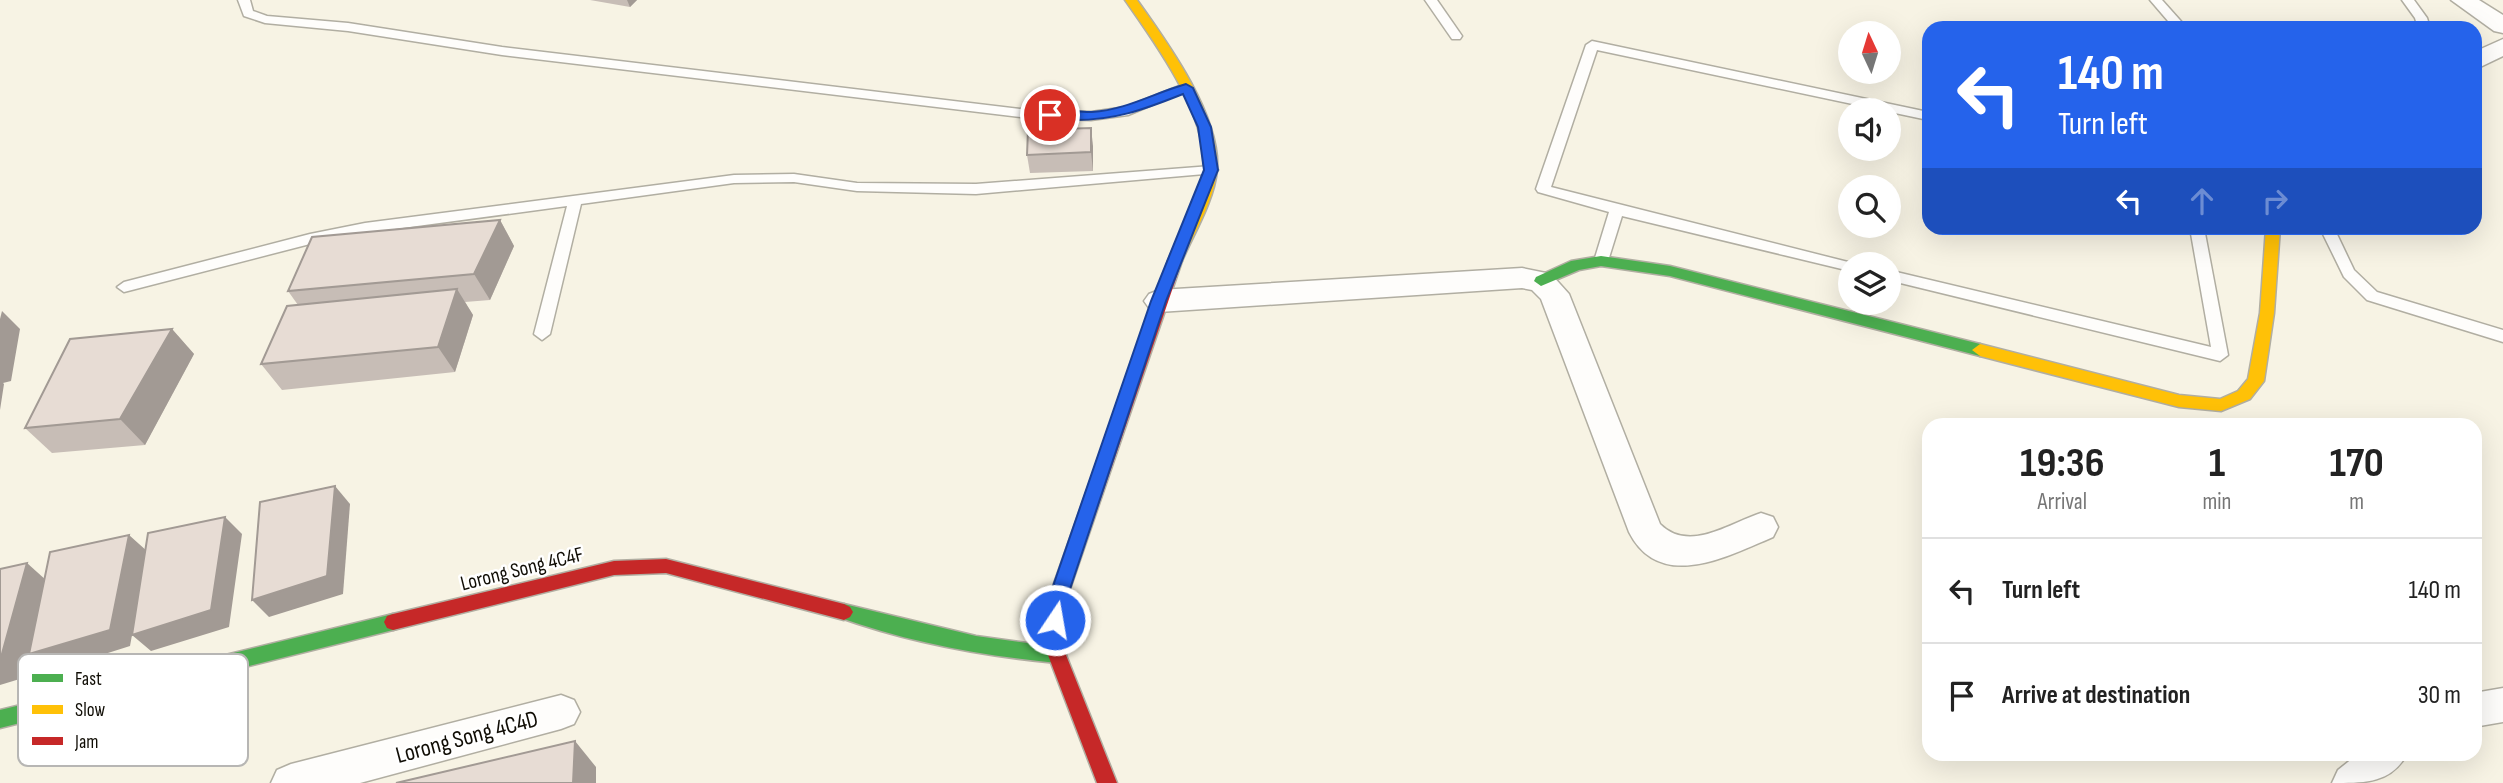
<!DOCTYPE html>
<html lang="en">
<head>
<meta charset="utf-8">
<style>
	:root { --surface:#fff; --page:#f2f2f2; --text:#222; --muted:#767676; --line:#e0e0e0 }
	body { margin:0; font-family:"Sofia Sans Condensed",sans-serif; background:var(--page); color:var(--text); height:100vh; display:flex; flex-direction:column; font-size:26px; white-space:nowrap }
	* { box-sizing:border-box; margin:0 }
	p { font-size:23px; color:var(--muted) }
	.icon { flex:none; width:38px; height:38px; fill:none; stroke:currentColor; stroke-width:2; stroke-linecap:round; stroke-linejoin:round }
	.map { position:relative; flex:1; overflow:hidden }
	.drawer { position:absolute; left:1922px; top:418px; width:560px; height:343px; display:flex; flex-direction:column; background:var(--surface); border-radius:21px; box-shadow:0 7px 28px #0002 }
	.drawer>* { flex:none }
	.top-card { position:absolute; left:1922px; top:21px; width:560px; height:214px; border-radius:21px; box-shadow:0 7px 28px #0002; background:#2563eb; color:#fff; overflow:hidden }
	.needle { width:46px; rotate:356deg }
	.controls { position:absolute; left:1838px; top:21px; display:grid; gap:14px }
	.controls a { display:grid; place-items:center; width:63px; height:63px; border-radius:50%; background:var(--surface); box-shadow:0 7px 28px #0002; font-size:35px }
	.pin { position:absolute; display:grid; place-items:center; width:60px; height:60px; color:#fff; margin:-30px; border:4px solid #fff; border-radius:50%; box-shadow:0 2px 7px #0007 }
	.me { position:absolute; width:77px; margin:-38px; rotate:12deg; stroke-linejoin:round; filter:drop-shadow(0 0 5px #0008) }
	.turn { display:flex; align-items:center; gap:24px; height:147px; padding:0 21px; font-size:32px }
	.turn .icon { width:91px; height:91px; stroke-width:2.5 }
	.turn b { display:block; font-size:49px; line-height:60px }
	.lanes { display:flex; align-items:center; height:66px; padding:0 21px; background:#0003; justify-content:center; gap:35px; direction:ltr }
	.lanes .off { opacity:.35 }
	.eta { display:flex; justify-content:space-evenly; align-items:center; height:119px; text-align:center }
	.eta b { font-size:42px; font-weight:700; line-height:49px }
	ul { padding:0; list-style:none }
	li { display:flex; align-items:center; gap:21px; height:105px; padding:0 21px; border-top:2px solid var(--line) }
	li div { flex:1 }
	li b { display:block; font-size:26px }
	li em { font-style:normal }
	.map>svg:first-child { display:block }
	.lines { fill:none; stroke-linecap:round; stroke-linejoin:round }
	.lane-casing { stroke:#b1aea2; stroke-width:3 }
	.street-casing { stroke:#b1aea2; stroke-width:3 }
	.fast-casing { stroke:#b1aea2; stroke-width:3 }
	.slow-casing { stroke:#b1aea2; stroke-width:3 }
	.jam-casing { stroke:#b1aea2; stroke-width:3 }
	.lane { fill:#fefdfb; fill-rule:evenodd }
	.street { fill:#fefdfb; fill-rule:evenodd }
	.fast { fill:#4caf50; fill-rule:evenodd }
	.slow { fill:#ffc107; fill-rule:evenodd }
	.jam { fill:#c62828; fill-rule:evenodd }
	.wall { fill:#c7bdb6 }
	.shaded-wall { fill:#a29a94 }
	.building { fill:#e7dcd4; stroke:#a29a94; stroke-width:2 }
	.route { fill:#2563eb; stroke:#184099; stroke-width:2 }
	.labels { text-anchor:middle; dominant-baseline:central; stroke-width:5; stroke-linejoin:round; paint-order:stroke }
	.street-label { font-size:21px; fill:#100d05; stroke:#fff }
	.near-street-label { font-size:24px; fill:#100d05; stroke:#fff }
	.key { fill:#fff; stroke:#b7b6b4; stroke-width:2 }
	.key-label { font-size:19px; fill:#100d05 }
</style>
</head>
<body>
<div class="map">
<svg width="2503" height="783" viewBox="0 0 2503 783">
	<rect width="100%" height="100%" fill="#f7f3e4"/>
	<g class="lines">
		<defs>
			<g id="lane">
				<polygon points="238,0 250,0 253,11 267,16 348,23 502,47 1029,110 1091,112 1126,107 1182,85 1186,84 1192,88 1128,115 1091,120 1029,118 502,55 348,31 265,23 244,16"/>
				<polygon points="1425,0 1437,0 1462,36 1460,39 1452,39"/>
				<polygon points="2150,0 2162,0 2187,28 2174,28"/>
				<polygon points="2402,0 2414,0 2427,18 2430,28 2418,28 2415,18"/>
				<polygon points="1592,41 1928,112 1928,120 1597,50 1551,187 1856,264 1850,264 1850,271 1622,216 1608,261 1606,265 1596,265 1594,261 1609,212 1538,192 1536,189 1586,45"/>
				<polygon points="1211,166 1218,170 1216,173 976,194 857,191 794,182 734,183 581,204 550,334 542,340 534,334 567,206 365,233 310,244 124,292 117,287 124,282 310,234 365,223 734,175 794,174 857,183 976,184"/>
				<polygon points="2190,228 2204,228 2228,355 2220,361 1888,280 1888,270 2211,347"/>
				<polygon points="2320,228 2334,228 2354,270 2377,292 2503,330 2503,342 2367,300 2344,277"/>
			</g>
			<g id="street">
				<polygon points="2451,0 2479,0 2503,15 2503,33 2494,31"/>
				<polygon points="2503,39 2503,56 2474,70 2474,52"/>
				<path d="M1522 268 1551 274 1569 294 1660 524C1689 553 1728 524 1761 513L1773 517 1778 527 1773 537C1728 556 1660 593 1629 532L1541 299 1532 290 1522 288 1159 312 1149 308 1144 301 1149 294 1159 290Z"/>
				<polygon points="2503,688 2503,722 2474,727 2474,693"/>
				<polygon points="561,695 574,700 580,712 574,724 561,729 360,783 271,783 277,770 291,764"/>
				<path d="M2358 754H2407C2391 783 2366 783 2332 783L2338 770Z"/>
			</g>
			<g id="fast">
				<polygon points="1601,256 1670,266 1980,344 1988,350 1980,356 1670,276 1601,266 1579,270 1541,286 1534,281 1536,277 1571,261"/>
				<path d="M844 604 976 636 1057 647 1064 649 1066 655 1064 661 1057 663C984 656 907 642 838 617L835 612 838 607Z"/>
				<polygon points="393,614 399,616 402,622 399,628 393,630 0,728 0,710"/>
			</g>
			<g id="slow">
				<path d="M1125 0H1137C1167 42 1221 116 1217 170 1214 201 1194 233 1182 261L1175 266 1168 261C1179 233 1200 201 1203 170 1209 116 1155 43 1125 0Z"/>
				<polygon points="2266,228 2280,228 2274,313 2264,381 2250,399 2221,411 2179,407 1980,356 1972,350 1980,344 2179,395 2220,399 2238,391 2248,379 2260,313"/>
			</g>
			<g id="jam">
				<polygon points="1175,256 1182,261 1069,592 1064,620 1066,655 1117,783 1097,783 1048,655 1046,620 1051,592 1168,261"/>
				<polygon points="666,559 844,604 850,607 853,612 850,617 844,620 666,573 614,575 393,630 387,628 384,622 387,616 393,614 614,561"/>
			</g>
		</defs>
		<use href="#lane" class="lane-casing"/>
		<use href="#street" class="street-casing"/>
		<use href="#fast" class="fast-casing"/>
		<use href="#slow" class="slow-casing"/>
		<use href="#jam" class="jam-casing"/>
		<use href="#lane" class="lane"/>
		<use href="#street" class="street"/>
		<use href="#fast" class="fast"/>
		<use href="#slow" class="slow"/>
		<use href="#jam" class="jam"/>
	</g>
	<g class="wall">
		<polygon points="590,0 637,0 630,7"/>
		<polygon points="1093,146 1093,171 1030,173 1027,155"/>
		<polygon points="500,220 514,246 490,300 465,302 473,315 455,372 282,390 261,364 298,305 288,291"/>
		<polygon points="172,329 194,354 145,445 52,453 25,428"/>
	</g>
	<g class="shaded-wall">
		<polygon points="627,0 637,0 630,7"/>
		<polygon points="1091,128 1093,146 1093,171 1091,152"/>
		<polygon points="500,220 514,246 490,300 474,274"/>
		<polygon points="457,289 473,315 455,372 438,347"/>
		<polygon points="2,311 20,329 11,381 3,383 4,384 0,410 0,319"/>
		<polygon points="172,329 194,354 145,445 120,419"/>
		<polygon points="335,486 350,504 343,594 269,617 252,600"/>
		<polygon points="225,517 242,534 229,627 151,651 132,635 130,646 51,671 29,654 129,535 148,552"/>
		<polygon points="27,563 47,581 23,678 0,685 0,661"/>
		<polygon points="575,741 596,767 596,783 573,783"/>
	</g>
	<g class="building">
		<polygon points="1091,128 1091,152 1027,155 1028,130"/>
		<polygon points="500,220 474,274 288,291 312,237"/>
		<polygon points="457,289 438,347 261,364 287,306"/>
		<polygon points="172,329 120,419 25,428 70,339"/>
		<polygon points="335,486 327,576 252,600 260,502"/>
		<polygon points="225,517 211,610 132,635 148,533"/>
		<polygon points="129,535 110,630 29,654 50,552"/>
		<polygon points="27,563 0,661 0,569"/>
		<polygon points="575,741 573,783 396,783"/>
	</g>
	<path class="route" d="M1186 84 1193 88 1211 127 1218 170 1166 301 1069 592 1061 625 1055 628 1048 625 1045 620 1051 592 1151 301 1204 170 1198 127 1183 94C1143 110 1113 121 1070 120 1060 119 1050 121 1043 115 1054 106 1078 113 1092 112 1126 110 1154 93 1186 84Z"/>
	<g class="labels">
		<g class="street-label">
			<text transform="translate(522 569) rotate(-14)">Lorong Song 4C4F</text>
		</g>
		<g class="near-street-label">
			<text transform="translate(467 737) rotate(-15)">Lorong Song 4C4D</text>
		</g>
	</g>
	<rect x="18" y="654" width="230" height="112" rx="10" class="key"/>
	<rect x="32" y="674" width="31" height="8" fill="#4caf50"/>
	<rect x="32" y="705" width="31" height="9" fill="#ffc107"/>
	<rect x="32" y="737" width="31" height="8" fill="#c62828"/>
	<g class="key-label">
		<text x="75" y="685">Fast</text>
		<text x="75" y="716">Slow</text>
		<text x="75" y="748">Jam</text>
	</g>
</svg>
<div class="controls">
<a><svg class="needle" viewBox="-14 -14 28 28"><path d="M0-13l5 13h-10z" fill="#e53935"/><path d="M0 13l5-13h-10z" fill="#767676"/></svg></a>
<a><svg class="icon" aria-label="sound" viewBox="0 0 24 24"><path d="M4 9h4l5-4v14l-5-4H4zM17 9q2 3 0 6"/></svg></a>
<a><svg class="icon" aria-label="search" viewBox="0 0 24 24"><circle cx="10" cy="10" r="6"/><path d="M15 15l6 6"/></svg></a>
<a><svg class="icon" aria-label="layers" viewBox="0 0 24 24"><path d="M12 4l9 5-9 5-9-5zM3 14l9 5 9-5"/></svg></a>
</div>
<div class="pin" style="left:1050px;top:115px;background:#d93025"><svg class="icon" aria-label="arrive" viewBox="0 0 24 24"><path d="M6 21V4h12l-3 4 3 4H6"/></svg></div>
<svg class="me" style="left:1055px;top:620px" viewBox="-20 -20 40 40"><circle r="17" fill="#2563eb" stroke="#fff" stroke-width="3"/><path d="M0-11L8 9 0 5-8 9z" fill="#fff"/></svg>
<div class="top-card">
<div class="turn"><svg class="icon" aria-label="left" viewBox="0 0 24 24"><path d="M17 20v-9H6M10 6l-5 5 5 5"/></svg><div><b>140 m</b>Turn left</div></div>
<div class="lanes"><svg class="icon" aria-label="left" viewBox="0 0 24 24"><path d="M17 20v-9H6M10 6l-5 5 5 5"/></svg><svg class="icon off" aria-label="ahead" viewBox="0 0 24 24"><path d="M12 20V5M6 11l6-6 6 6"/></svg><svg class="icon off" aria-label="right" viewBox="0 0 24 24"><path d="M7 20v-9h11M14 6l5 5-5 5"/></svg></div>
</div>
<section class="drawer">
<div class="eta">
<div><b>19:36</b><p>Arrival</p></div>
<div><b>1</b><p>min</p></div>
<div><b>170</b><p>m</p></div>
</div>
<ul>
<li><svg class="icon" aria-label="left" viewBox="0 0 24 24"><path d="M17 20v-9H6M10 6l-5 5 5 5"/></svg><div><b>Turn left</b></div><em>140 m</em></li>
<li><svg class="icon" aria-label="arrive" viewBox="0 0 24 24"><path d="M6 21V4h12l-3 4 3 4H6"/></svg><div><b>Arrive at destination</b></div><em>30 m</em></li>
</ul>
</section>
</div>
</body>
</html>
